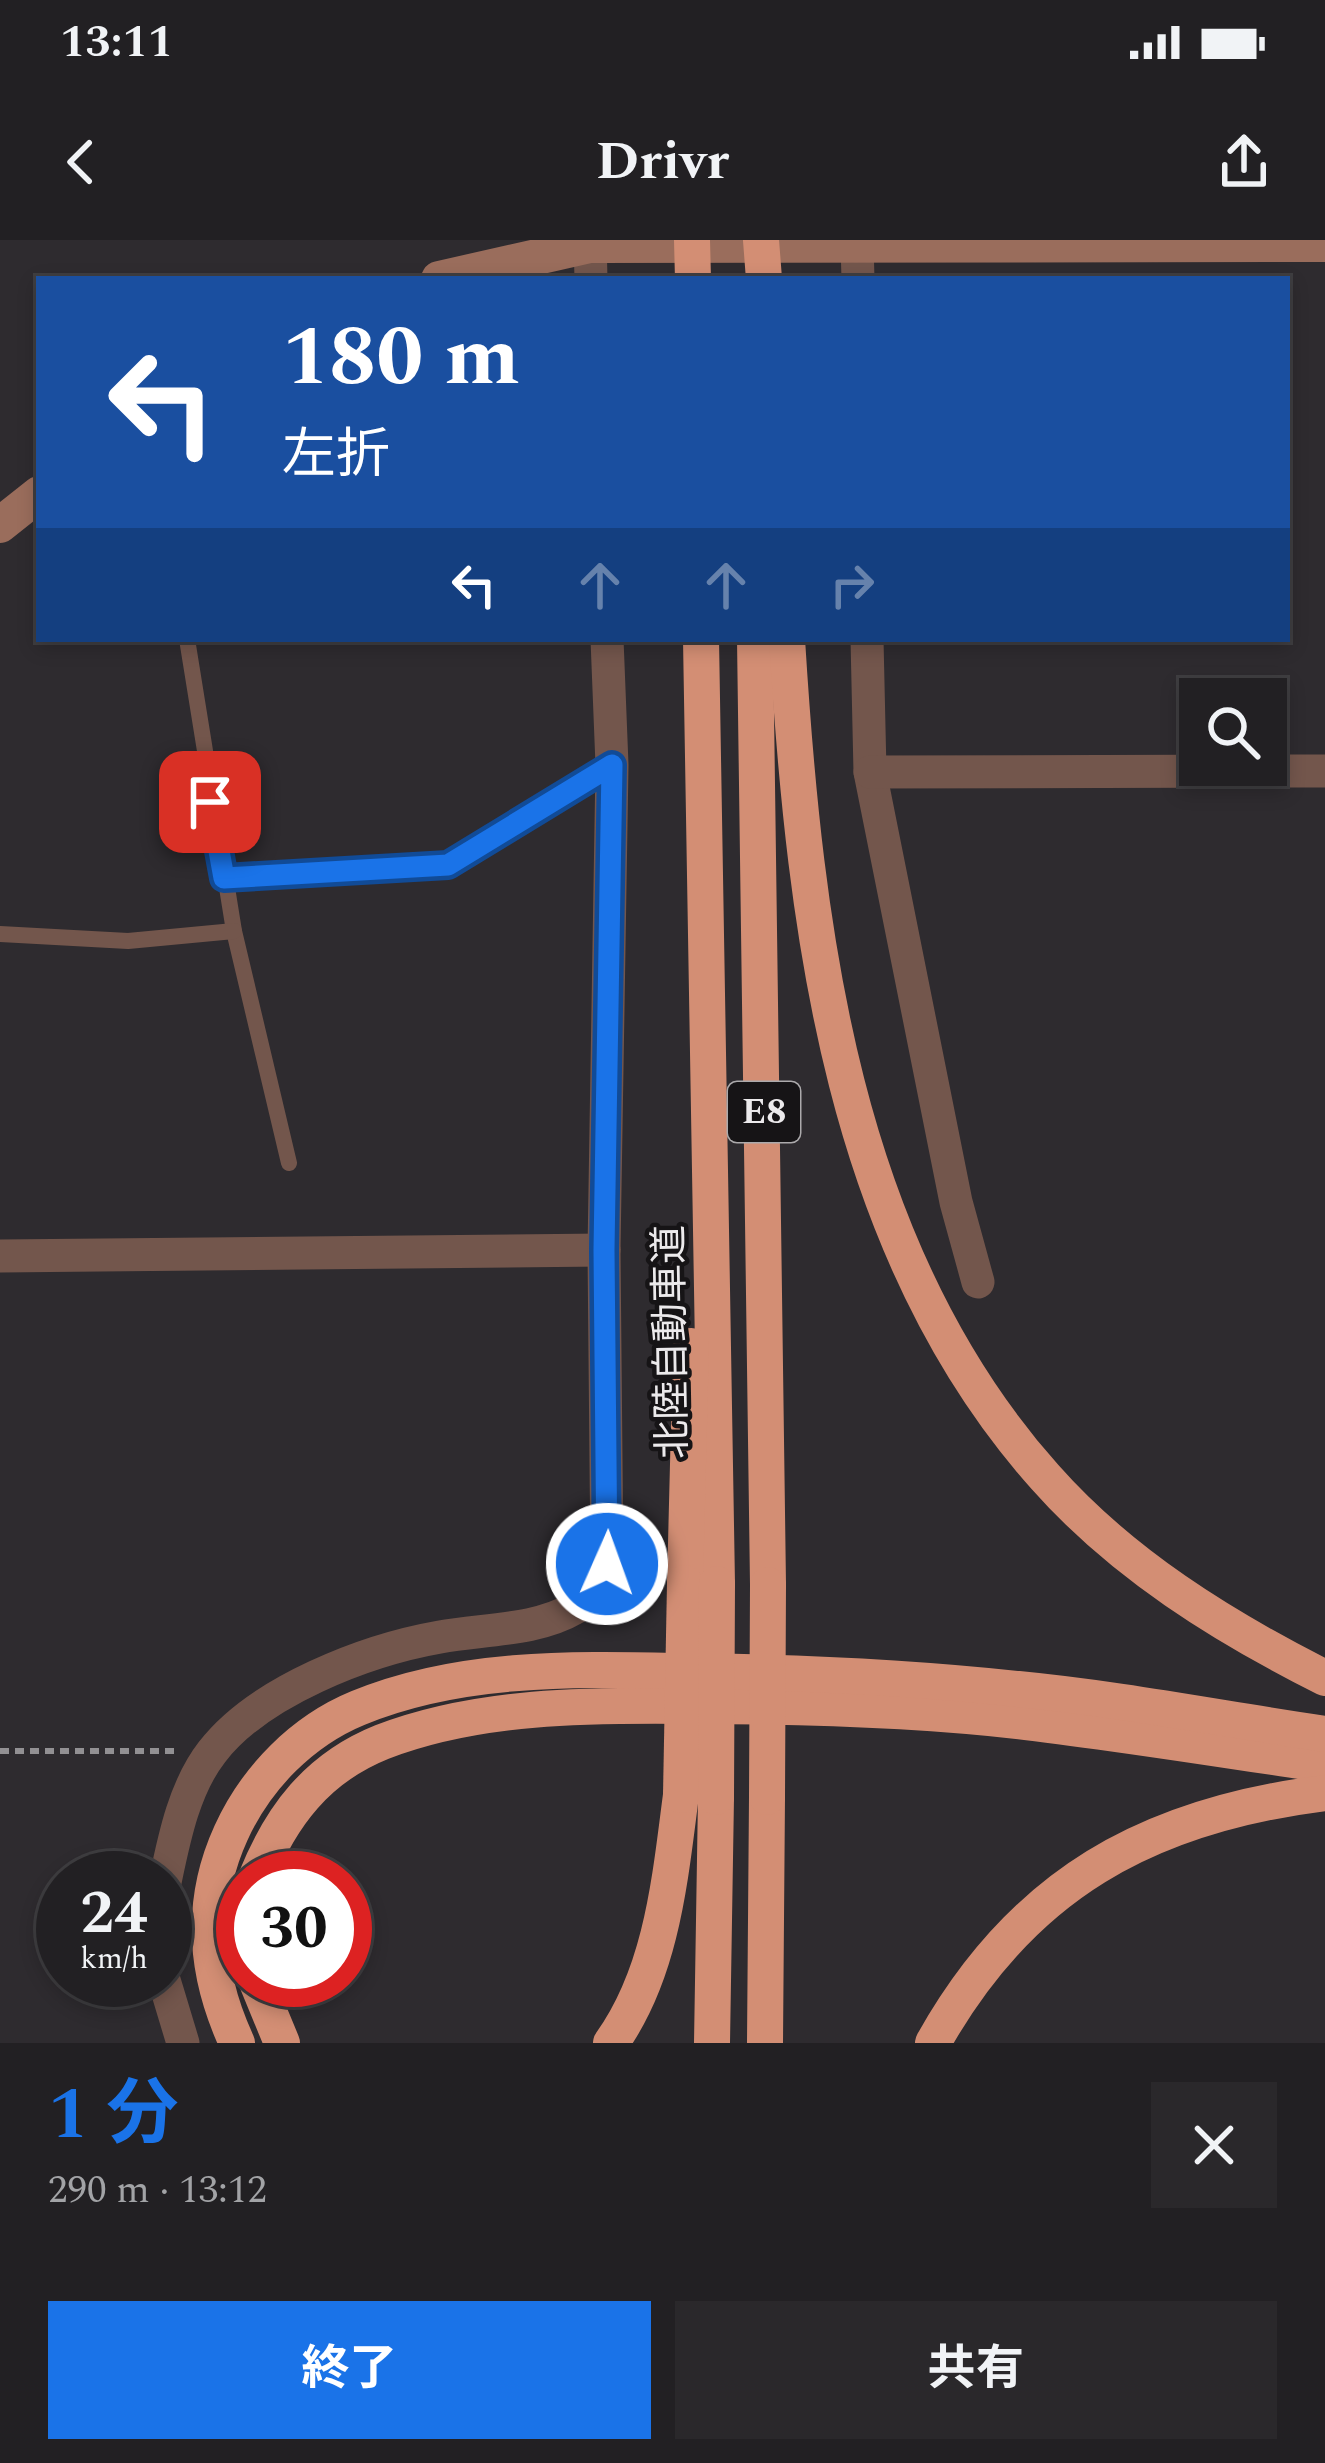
<!DOCTYPE html>
<html lang="ja">
<head>
<meta charset="utf-8">
<style>
	:root { --surface:#222023; --page:#2a282b; --text:#f1f3f6; --muted:#a2a3a6; --line:#3f3e41; --accent:#1a73e8 }
	body { margin:0; font-family:Spectral,"Noto Sans JP",serif; background:var(--page); color:var(--text); height:100vh; display:flex; flex-direction:column; font-size:45px; white-space:nowrap }
	* { box-sizing:border-box; margin:0 }
	p { font-size:39px; color:var(--muted) }
	.icon { flex:none; width:66px; height:66px; fill:none; stroke:currentColor; stroke-width:2; stroke-linecap:round; stroke-linejoin:round }
	.map { position:relative; height:1803px; overflow:hidden }
	.details { display:flex; flex-direction:column; background:var(--surface); flex:1 }
	.details>* { flex:none }
	.top-card { position:absolute; left:36px; top:36px; width:1254px; height:366px; border-radius:0px; box-shadow:0 6px 18px #0003,0 0 0 3px var(--line); background:#1a4fa0; color:#fff; overflow:hidden }
	.fabs { position:absolute; left:1179px; top:438px; display:grid; gap:24px }
	.fabs a { display:grid; place-items:center; width:108px; height:108px; border-radius:0px; background:var(--surface); box-shadow:0 6px 18px #0003,0 0 0 3px var(--line); font-size:60px }
	.speed { position:absolute; left:36px; top:1611px; display:flex; gap:24px; font-size:60px; font-weight:700; text-align:center }
	.speed>* { display:grid; place-content:center; width:156px; height:156px; border-radius:50%; background:var(--surface); box-shadow:0 6px 18px #0003,0 0 0 3px var(--line); line-height:1 }
	.speed small { font-size:30px; font-weight:400 }
	.speed .limit { border:18px solid #d22; background:#fff; color:#111 }
	.pin { position:absolute; display:grid; place-items:center; width:102px; height:102px; color:#fff; margin:-51px; border-radius:24px; box-shadow:0 6px 18px #0006 }
	.me { position:absolute; width:132px; margin:-66px; rotate:2deg; stroke-linejoin:round; filter:drop-shadow(0 0 9px #0008) }
	.turn { display:flex; align-items:center; gap:42px; height:252px; padding:0 48px; font-size:54px }
	.turn .icon { width:156px; height:156px; stroke-width:2.5 }
	.turn b { display:block; font-size:84px; line-height:102px }
	.lanes { display:flex; align-items:center; height:114px; padding:0 48px; background:#0003; justify-content:center; gap:60px; direction:ltr }
	.lanes .off { opacity:.35 }
	.round { display:grid; place-items:center; flex:none; width:126px; height:126px; border-radius:0px; background:var(--page) }
	.summary { display:flex; align-items:center; justify-content:space-between; height:204px; padding:0 48px }
	h1 { font-size:72px; font-weight:700; line-height:90px; color:var(--accent) }
	.primary-button { display:flex; gap:24px; margin-top:auto; padding:24px 48px }
	.primary-button a { flex:1; height:138px; border-radius:0px; background:var(--accent); color:#fff; font-size:48px; font-weight:700; line-height:138px; text-align:center }
	.primary-button a+a { background:var(--page); color:var(--text) }
	.status { display:flex; justify-content:space-between; align-items:center; height:84px; padding:0 60px; background:var(--surface); direction:ltr }
	.status svg { height:33px; fill:currentColor }
	header { display:flex; justify-content:space-between; align-items:center; height:156px; padding:0 48px; background:var(--surface); font-size:54px; font-weight:700 }
	.map>svg:first-child { display:block }
	.lines { fill:none; stroke-linecap:round; stroke-linejoin:round }
	.path { stroke:#929093; stroke-width:6; stroke-dasharray:9 6; stroke-linecap:butt }
	.lane { stroke:#73564c; stroke-width:16 }
	.street { stroke:#73564c; stroke-width:33 }
	.secondary { stroke:#9a6d5c; stroke-width:36 }
	.highway { stroke:#d38e74; stroke-width:36 }
	.highway-bridge { stroke:#d38e74; stroke-width:36 }
	.route-casing { stroke:#114b97; stroke-width:30 }
	.route { stroke:#1a73e8; stroke-width:21 }
	.labels { text-anchor:middle; dominant-baseline:central; stroke-width:9; stroke-linejoin:round; paint-order:stroke }
	.shield { fill:#161416; stroke:#acaaac; stroke-width:3 }
	.shield-label { font-size:36px; font-weight:bold; fill:#eceaec }
	.street-label { font-size:39px; fill:#eceaec; stroke:#161416 }
</style>
</head>
<body>
<div class="status"><b>13:11</b><svg viewBox="0 0 49 12"><path d="M0 12V9h3v3zM5 12V6h3v6zM10 12V3h3v9zM15 12V0h3v12zM26 1h20v11H26zM47 4h2v5h-2z"/></svg></div>
<header><svg class="icon" aria-label="back" viewBox="0 0 24 24"><path d="M15 5l-7 7 7 7"/></svg>Drivr<svg class="icon" aria-label="share" viewBox="0 0 24 24"><path d="M12 15V3M7 8l5-5 5 5M5 13v7h14v-7"/></svg></header>
<div class="map">
<svg width="1325" height="1803" viewBox="0 0 1325 1803">
	<rect width="100%" height="100%" fill="#2e2b2f"/>
	<g class="lines">
		<polyline class="path" points="0,1511 179,1511"/>
		<g class="lane">
			<polyline points="187,399 234,691 289,923"/>
			<polyline points="226,646 224,637 448,625 611,526"/>
			<polyline points="0,694 128,701 234,691"/>
		</g>
		<g class="street">
			<polyline points="590,0 591,39"/>
			<polyline points="857,4 858,39"/>
			<polyline points="867,399 870,532 956,962 978,1042"/>
			<polyline points="870,532 1325,531"/>
			<polyline points="0,1016 604,1010"/>
			<path d="M165 1642C174 1599 184 1548 212 1512 259 1451 366 1410 440 1397 483 1389 536 1391 575 1368 592 1358 600 1342 607 1325L604 1010 612 525 607 399"/>
			<polyline points="164,1740 183,1803"/>
		</g>
		<g class="secondary">
			<polyline points="439,39 590,5 1325,4"/>
			<polyline points="0,285 39,254"/>
		</g>
		<g class="highway">
			<polyline points="701,399 717,1344"/>
			<polyline points="755,399 768,1345"/>
			<path d="M787 399C805 691 842 1010 1045 1237 1122 1324 1222 1386 1325 1438"/>
			<polyline points="685,1343 691,1106"/>
			<path d="M256 1638C281 1576 317 1528 382 1502 478 1465 588 1465 689 1466 801 1466 914 1469 1026 1482 1126 1494 1226 1510 1325 1525"/>
			<polyline points="256,1740 282,1803"/>
			<path d="M237 1803C205 1734 199 1663 231 1593 256 1538 302 1491 358 1468 460 1426 573 1429 682 1431 794 1432 906 1437 1018 1449 1121 1459 1223 1479 1325 1494"/>
			<path d="M611 1803C662 1732 670 1639 681 1555"/>
			<polyline points="712,1803 716,1557"/>
			<polyline points="765,1803 767,1557"/>
			<path d="M933 1803C1022 1644 1148 1575 1325 1553"/>
		</g>
		<g class="highway-bridge">
			<polyline points="692,0 693,39"/>
			<polyline points="761,0 764,39"/>
			<polyline points="681,1555 685,1343"/>
			<polyline points="716,1557 717,1344"/>
			<polyline points="767,1557 768,1345"/>
		</g>
	</g>
	<g class="lines">
		<defs>
			<polyline id="route" points="210,562 224,638 448,625 612,525 604,1010 607,1324"/>
		</defs>
		<use href="#route" class="route-casing"/>
		<use href="#route" class="route"/>
	</g>
	<g class="labels">
		<rect class="shield" x="728" y="842" width="72" height="60" rx="9"/>
		<g class="shield-label">
			<text x="764" y="872">E8</text>
		</g>
		<g class="street-label">
			<text transform="translate(672 1102) rotate(-91)">北陸自動車道</text>
		</g>
	</g>
</svg>
<div class="fabs">
<a><svg class="icon" aria-label="search" viewBox="0 0 24 24"><circle cx="10" cy="10" r="6"/><path d="M15 15l6 6"/></svg></a>
</div>
<div class="speed"><div>24<small>km/h</small></div><div class="limit">30</div></div>
<div class="pin" style="left:210px;top:562px;background:#d93025"><svg class="icon" aria-label="arrive" viewBox="0 0 24 24"><path d="M6 21V4h12l-3 4 3 4H6"/></svg></div>
<svg class="me" style="left:607px;top:1324px" viewBox="-20 -20 40 40"><circle r="17" fill="#1a73e8" stroke="#fff" stroke-width="3"/><path d="M0-11L8 9 0 5-8 9z" fill="#fff"/></svg>
<div class="top-card">
<div class="turn"><svg class="icon" aria-label="left" viewBox="0 0 24 24"><path d="M17 20v-9H6M10 6l-5 5 5 5"/></svg><div><b>180 m</b>左折</div></div>
<div class="lanes"><svg class="icon" aria-label="left" viewBox="0 0 24 24"><path d="M17 20v-9H6M10 6l-5 5 5 5"/></svg><svg class="icon off" aria-label="ahead" viewBox="0 0 24 24"><path d="M12 20V5M6 11l6-6 6 6"/></svg><svg class="icon off" aria-label="ahead" viewBox="0 0 24 24"><path d="M12 20V5M6 11l6-6 6 6"/></svg><svg class="icon off" aria-label="right" viewBox="0 0 24 24"><path d="M7 20v-9h11M14 6l5 5-5 5"/></svg></div>
</div>
</div>
<section class="details">
<div class="summary"><div><h1>1 分</h1><p>290 m · 13:12</p></div><a class="round"><svg class="icon" aria-label="close" viewBox="0 0 24 24"><path d="M6 6l12 12M18 6L6 18"/></svg></a></div>
<div class="primary-button"><a>終了</a><a>共有</a></div>
</section>
</body>
</html>
